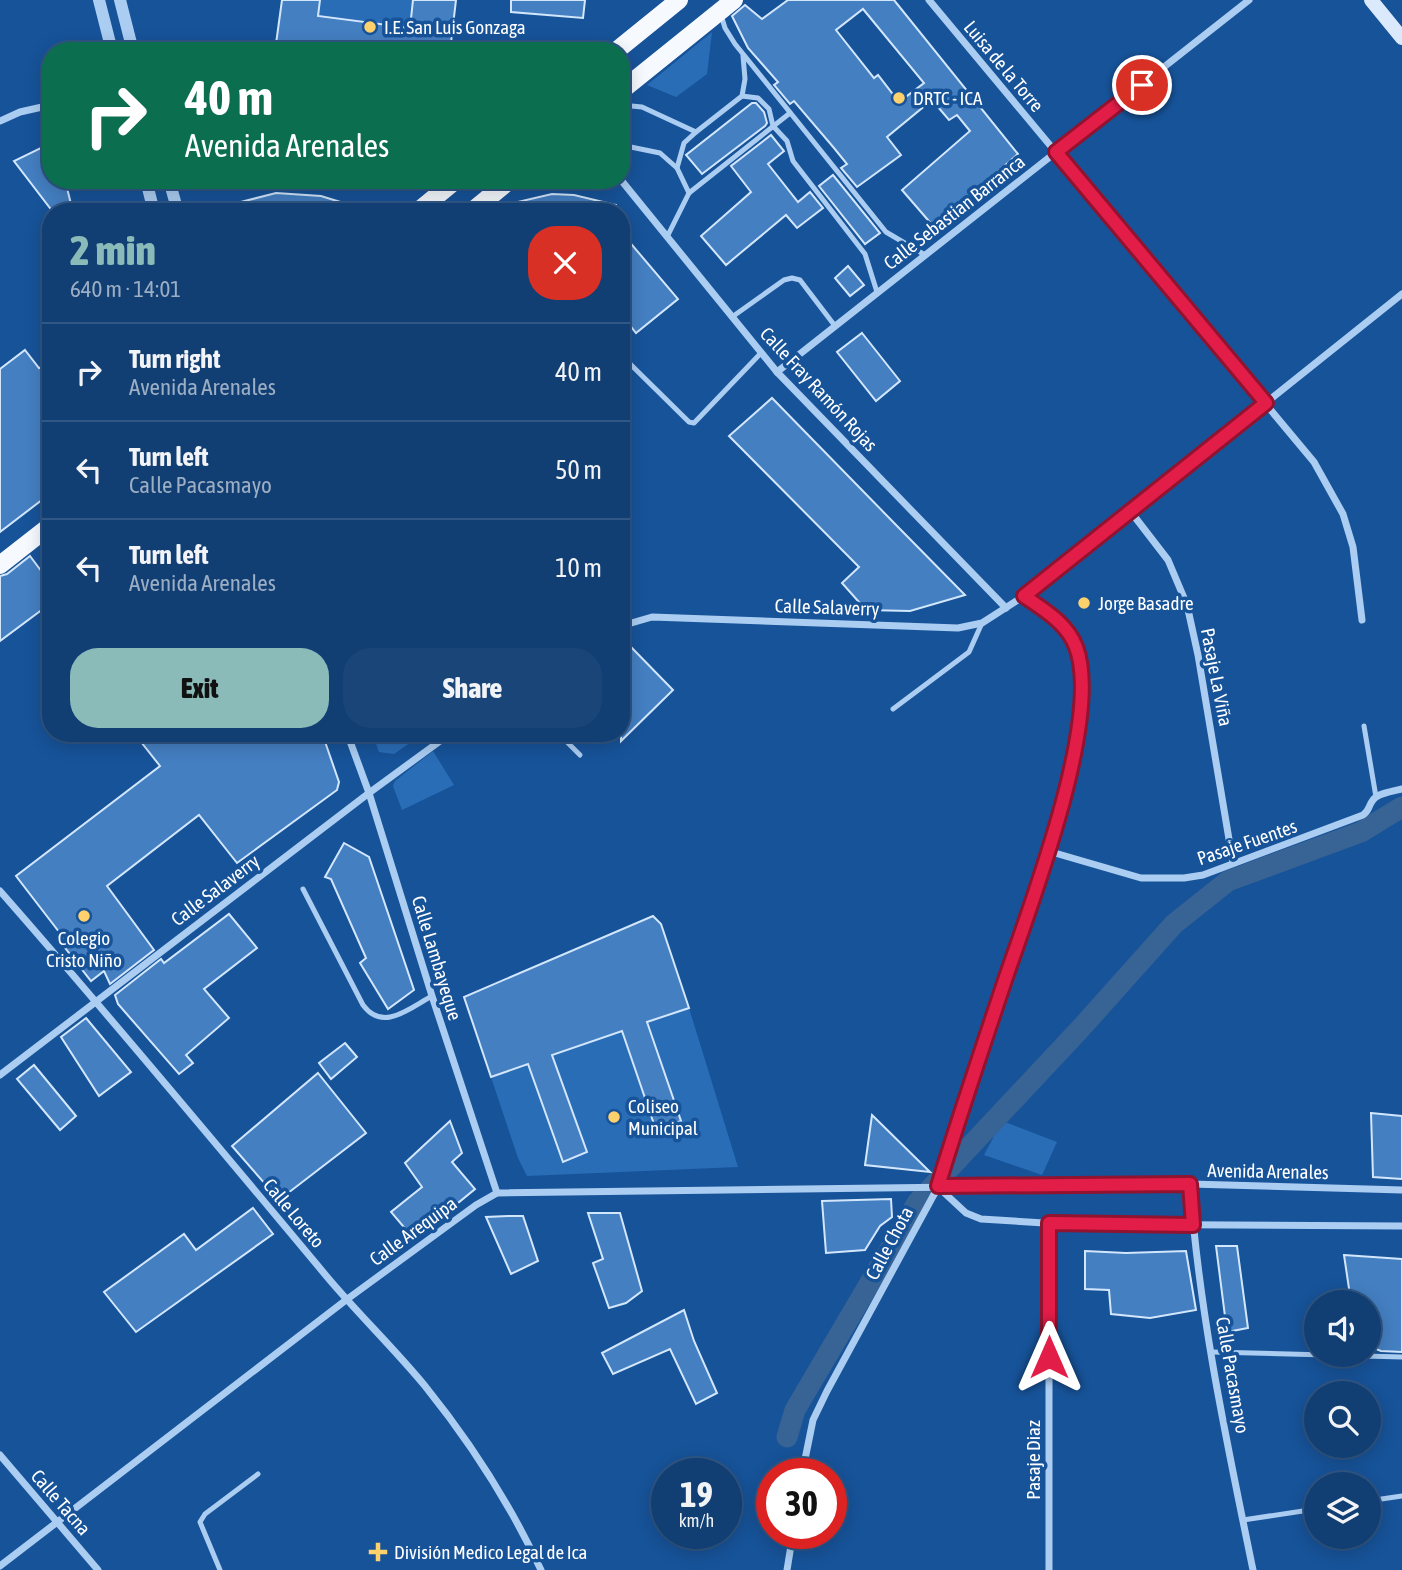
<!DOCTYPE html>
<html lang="en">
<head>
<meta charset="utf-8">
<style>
	:root { --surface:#113e73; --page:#1a4578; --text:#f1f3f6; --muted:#9caec4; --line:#305785; --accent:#8bbbb9 }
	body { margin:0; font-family:"Asap Condensed",sans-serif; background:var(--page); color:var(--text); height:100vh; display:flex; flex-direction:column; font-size:26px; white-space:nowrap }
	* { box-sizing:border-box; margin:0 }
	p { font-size:23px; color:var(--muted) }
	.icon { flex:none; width:38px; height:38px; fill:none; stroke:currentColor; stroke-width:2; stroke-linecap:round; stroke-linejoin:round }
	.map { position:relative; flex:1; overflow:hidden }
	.sheet { position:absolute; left:42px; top:203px; width:588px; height:539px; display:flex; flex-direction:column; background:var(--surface); border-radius:28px; box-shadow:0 4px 18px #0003,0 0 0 2px var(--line) }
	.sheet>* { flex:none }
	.guide { position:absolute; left:42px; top:42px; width:588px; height:147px; border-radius:28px; box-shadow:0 4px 18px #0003,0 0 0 2px var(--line); background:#0b6e4f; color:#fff; overflow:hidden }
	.controls { position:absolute; left:1304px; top:1290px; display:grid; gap:14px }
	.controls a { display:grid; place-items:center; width:77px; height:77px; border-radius:50%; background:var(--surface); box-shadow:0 4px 18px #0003,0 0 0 2px var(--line); font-size:35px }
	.speed { position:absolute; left:651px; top:1458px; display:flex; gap:14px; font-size:35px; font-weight:700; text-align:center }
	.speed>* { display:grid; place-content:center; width:91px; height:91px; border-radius:50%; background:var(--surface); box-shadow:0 4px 18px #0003,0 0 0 2px var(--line); line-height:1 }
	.speed small { font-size:18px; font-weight:400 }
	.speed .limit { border:10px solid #d22; background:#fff; color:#111 }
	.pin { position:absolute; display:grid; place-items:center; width:60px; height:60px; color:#fff; margin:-30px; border:4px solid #fff; border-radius:50%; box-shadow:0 2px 7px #0007 }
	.me { position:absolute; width:77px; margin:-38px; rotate:0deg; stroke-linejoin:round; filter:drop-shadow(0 0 5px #0008) }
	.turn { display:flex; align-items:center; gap:24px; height:147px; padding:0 28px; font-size:32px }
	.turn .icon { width:91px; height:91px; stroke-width:2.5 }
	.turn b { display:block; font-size:49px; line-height:60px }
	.round { display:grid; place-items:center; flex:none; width:74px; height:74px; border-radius:28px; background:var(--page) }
	.head { display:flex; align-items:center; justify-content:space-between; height:119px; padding:0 28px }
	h1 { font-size:42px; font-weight:800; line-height:52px; color:var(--accent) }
	.action { display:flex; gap:14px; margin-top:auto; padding:14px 28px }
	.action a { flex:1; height:80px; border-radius:28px; background:var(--accent); color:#111; font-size:28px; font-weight:800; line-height:80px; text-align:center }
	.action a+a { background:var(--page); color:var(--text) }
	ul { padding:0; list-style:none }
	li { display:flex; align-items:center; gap:21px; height:98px; padding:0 28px; border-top:2px solid var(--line) }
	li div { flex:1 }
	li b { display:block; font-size:26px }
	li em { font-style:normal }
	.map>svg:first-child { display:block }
	.green { fill:#2a6db7 }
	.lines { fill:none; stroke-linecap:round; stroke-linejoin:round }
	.canal { stroke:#386395; stroke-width:21 }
	.building { fill:#447fc2; stroke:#d3e7fc; stroke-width:2; fill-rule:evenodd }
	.service { stroke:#abcdf2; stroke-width:5 }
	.minor { stroke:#abcdf2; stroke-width:7 }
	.tertiary { stroke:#abcdf2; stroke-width:12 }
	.secondary { stroke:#daeafc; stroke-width:14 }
	.primary { stroke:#f6faff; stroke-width:18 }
	.route-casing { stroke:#92132f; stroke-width:18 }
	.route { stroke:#e11d48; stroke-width:12 }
	.poi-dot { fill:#ffd16c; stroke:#175399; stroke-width:2.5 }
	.labels { text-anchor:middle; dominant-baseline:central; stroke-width:7; stroke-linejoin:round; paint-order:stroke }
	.poi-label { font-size:19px; fill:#fff; stroke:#175399; text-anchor:start }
	.street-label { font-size:19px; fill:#fff; stroke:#175399 }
</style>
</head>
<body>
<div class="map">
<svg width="1402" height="1570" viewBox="0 0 1402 1570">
	<rect width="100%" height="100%" fill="#175399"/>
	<g class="green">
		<polygon points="320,0 413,0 410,28 318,16"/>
		<polygon points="712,32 707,74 676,97 647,85"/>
		<polygon points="372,733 424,733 394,754 379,752"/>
		<polygon points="433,751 454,785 402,810 393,786 395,781"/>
		<polygon points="689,1008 738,1167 527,1176 518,1158 491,1077"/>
		<polygon points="1002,1121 1057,1142 1042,1175 984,1155"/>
	</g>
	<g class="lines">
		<polyline class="canal" points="787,1437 795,1410 917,1203 1081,1028 1174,924 1228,881 1361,832 1402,807"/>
	</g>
	<g class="building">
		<polygon points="282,0 320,0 318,16 410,28 413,0 456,0 450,51 275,51"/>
		<polygon points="511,0 585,0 583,18 511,12"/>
		<path d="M788 0H894L1018 154 934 227 902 190 970 131 957 115 949 120 932 100 887 137 901 155 857 187 841 168 847 164 834 148 794 101 790 104 774 85 778 82 748 48 732 16 745 5 762 19ZM863 9 924 83 899 102 878 75 874 78 836 30Z"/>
		<polygon points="752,103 756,103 764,112 767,123 765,126 702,174 686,155"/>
		<polygon points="771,135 784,151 768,164 798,202 810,192 823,208 797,228 786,215 726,265 701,236 751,192 731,166"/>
		<polygon points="51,143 51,180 65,180 73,212 53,212 14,161"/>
		<polygon points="833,175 880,233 865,244 819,186"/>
		<polygon points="276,193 321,196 360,208 359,212 226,212 225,206"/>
		<polygon points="552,194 574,195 616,205 615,212 505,212 505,205"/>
		<polygon points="621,232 678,299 636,333 621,314"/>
		<polygon points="848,266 864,285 850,296 835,278"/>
		<polygon points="862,333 900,381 876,401 837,352"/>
		<polygon points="25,350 39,368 51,365 51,493 0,532 0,369"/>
		<polygon points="772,398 900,529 965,595 910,611 866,610 842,583 859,567 729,436"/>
		<polygon points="30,556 51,584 51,603 0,641 0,576 7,574"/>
		<polygon points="631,647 673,690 621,741 621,657"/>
		<polygon points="134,733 322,733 339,782 337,790 237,863 199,815 107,886 154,950 110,984 104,971 91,981 62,944 66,941 16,876 160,766"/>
		<polygon points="344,843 369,857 414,990 388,1009 360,963 366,958 331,879 325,877"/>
		<polygon points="229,914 257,948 204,989 229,1018 186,1055 193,1063 179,1074 118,1004 115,995 161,959 164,963"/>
		<polygon points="653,916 661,924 689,1008 647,1022 681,1121 656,1130 622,1031 552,1055 587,1152 563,1162 528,1064 491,1077 464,997"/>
		<polygon points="86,1018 131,1072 99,1096 61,1037"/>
		<polygon points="345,1043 357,1057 331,1079 319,1063"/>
		<polygon points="34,1065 76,1116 60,1130 17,1079"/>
		<polygon points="318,1073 366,1133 279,1200 232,1146"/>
		<polygon points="1371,1113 1402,1116 1402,1179 1373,1177"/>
		<polygon points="872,1115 930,1172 865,1165"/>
		<polygon points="450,1121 462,1153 452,1162 475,1189 414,1239 391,1212 422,1187 405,1163"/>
		<polygon points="891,1199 892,1217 880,1226 865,1250 826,1253 822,1201"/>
		<polygon points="253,1208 273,1234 136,1332 104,1292 184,1234 196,1250"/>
		<polygon points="588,1213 620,1213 642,1291 626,1303 609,1308 593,1263 603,1259"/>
		<polygon points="508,1216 523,1216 538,1261 511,1274 486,1217"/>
		<polygon points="1216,1246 1237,1246 1248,1328 1227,1332"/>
		<polygon points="1085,1251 1126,1253 1186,1251 1196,1310 1150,1318 1111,1314 1109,1290 1085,1289"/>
		<polygon points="1344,1255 1402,1259 1402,1352 1381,1351 1368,1346 1368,1302 1351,1302"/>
		<polygon points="684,1310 694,1341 717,1393 696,1404 670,1349 613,1374 602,1353"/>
	</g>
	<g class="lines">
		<g class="service">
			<polyline points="721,15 725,28 735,44 886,232 925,255"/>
			<polyline points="742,96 758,98 769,109 773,126 787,141 793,161 865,254 877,292"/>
			<polyline points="621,105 642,107 696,132 742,96 745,79 743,56"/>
			<polyline points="621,145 660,153 677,168"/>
			<polyline points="689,193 677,168 684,143 696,132"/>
			<polyline points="667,237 689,193 790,113"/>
			<polyline points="732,317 784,280 792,278 800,280 835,326"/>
			<polyline points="621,355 689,422 694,423 761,353"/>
			<polyline points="893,709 969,652 982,623"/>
			<polyline points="1364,726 1376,797"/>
			<polyline points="558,733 580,755"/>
			<path d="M303 889 363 1005C383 1032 408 1009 432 996"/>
			<polyline points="1212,1352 1402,1357"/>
			<polyline points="1368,1501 1402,1496"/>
			<polyline points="1243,1520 1316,1509"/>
			<polyline points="220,1570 200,1522 205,1514 258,1474"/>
		</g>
		<g class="minor">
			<polyline points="929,0 1314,462 1343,514 1353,547 1362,620"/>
			<polyline points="0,121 20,112 51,105"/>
			<polyline points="621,180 777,372 1006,608"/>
			<polyline points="777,372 1249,0"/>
			<polyline points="1131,512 1168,560 1187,605 1198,655 1233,863"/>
			<polyline points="621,626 652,617 958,628 982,623 1024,596 1402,294"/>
			<polyline points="347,733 369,793 432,996 497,1193"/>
			<path d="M1048 851 1141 878H1184L1203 875 1363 815C1370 810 1368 806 1373 800 1378 793 1394 791 1402 789"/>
			<path d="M0 891C110 1016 216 1144 323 1272 355 1311 393 1347 425 1386 471 1443 510 1504 541 1570"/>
			<polyline points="0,1075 369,793 451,733"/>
			<path d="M1190 1184C1199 1314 1227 1443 1253 1570"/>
			<polyline points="938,1187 966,1213 981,1219 1060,1224 1402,1226"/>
			<polyline points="1049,1223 1049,1570"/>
			<polyline points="0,1455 98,1570"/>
			<polyline points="802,1474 813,1420 827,1391 938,1187 1048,851 1070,773 1079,727 1082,684 1076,648 1069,634 1053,616 1024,596"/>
			<polyline points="0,1566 346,1300 476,1205 497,1193 1190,1184 1402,1190"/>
			<polyline points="787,1570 793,1533"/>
		</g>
		<g class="tertiary">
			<polyline points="99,0 112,51"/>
			<polyline points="120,0 133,51"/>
			<polyline points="146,180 154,212"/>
			<polyline points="169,180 178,212"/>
		</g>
		<polyline class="secondary" points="1371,0 1402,38"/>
		<g class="primary">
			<polyline points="616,51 679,0"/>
			<polyline points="621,91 734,0"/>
			<polyline points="417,212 456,180"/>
			<polyline points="471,212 510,180"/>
			<polyline points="0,565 51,525"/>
		</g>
	</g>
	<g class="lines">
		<defs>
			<path id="route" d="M1049 1357V1223L1193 1225 1190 1184 938 1186C959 1117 982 1049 1005 980 1030 906 1103 718 1076 647 1067 623 1044 610 1024 596L1266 403 1056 152 1142 85"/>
		</defs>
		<use href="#route" class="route-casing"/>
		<use href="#route" class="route"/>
	</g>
	<g class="poi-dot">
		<circle cx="370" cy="27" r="7"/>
		<circle cx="899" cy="98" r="7"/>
		<circle cx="1084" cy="603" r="7"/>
		<circle cx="84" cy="916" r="7"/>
		<circle cx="614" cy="1117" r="7"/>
		<path d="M374.5 1541.5h7v7h7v7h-7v7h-7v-7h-7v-7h7z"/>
	</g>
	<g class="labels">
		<g class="poi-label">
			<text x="384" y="27">I.E. San Luis Gonzaga</text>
			<text x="913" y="98">DRTC - ICA</text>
			<text x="1098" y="603">Jorge Basadre</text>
			<text x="84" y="938" text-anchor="middle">Colegio<tspan x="84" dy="22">Cristo Niño</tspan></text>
			<text x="628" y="1106">Coliseo<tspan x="628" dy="22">Municipal</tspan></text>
			<text x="394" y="1552">División Medico Legal de Ica</text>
		</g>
		<g class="street-label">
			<text transform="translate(1004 66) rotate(50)">Luisa de la Torre</text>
			<text transform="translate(954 212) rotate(-38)">Calle Sebastian Barranca</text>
			<text transform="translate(819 389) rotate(47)">Calle Fray Ramón Rojas</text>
			<text transform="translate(827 607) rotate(2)">Calle Salaverry</text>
			<text transform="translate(1217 677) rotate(79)">Pasaje La Viña</text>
			<text transform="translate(1247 842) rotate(-19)">Pasaje Fuentes</text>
			<text transform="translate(215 890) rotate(-37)">Calle Salaverry</text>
			<text transform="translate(437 958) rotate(73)">Calle Lambayeque</text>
			<text transform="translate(1268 1171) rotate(1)">Avenida Arenales</text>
			<text transform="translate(294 1213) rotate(50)">Calle Loreto</text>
			<text transform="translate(413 1231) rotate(-36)">Calle Arequipa</text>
			<text transform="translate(889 1243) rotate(-62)">Calle Chota</text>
			<text transform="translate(1233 1375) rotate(80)">Calle Pacasmayo</text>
			<text transform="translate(1033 1460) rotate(-90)">Pasaje Diaz</text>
			<text transform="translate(61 1502) rotate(49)">Calle Tacna</text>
		</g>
	</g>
</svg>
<div class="controls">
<a><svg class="icon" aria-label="sound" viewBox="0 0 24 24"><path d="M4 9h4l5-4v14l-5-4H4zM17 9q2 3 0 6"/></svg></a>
<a><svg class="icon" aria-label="search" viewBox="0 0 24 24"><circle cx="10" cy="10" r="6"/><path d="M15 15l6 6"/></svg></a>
<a><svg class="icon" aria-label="layers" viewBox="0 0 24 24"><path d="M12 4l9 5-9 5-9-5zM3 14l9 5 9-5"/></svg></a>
</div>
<div class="speed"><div>19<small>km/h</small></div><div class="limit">30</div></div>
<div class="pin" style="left:1142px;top:85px;background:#d93025"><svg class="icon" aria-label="arrive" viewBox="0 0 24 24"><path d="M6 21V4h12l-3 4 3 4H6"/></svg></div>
<svg class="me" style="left:1049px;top:1357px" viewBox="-20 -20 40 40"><path d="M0-17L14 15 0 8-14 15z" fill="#e11d48" stroke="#fff" stroke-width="4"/></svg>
<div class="guide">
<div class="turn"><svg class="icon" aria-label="right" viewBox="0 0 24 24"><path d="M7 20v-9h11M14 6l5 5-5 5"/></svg><div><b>40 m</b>Avenida Arenales</div></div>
</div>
<section class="sheet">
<div class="head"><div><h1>2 min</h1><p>640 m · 14:01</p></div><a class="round" style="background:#d93025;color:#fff"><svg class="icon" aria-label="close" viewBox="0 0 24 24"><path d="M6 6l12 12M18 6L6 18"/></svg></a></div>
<ul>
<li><svg class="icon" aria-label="right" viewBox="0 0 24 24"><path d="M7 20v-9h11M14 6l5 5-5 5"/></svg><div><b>Turn right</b><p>Avenida Arenales</p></div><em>40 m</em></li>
<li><svg class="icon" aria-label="left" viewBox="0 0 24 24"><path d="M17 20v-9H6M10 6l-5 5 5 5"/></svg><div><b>Turn left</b><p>Calle Pacasmayo</p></div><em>50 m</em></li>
<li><svg class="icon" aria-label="left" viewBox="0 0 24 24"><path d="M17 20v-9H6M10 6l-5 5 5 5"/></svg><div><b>Turn left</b><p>Avenida Arenales</p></div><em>10 m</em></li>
</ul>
<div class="action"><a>Exit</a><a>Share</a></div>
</section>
</div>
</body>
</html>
